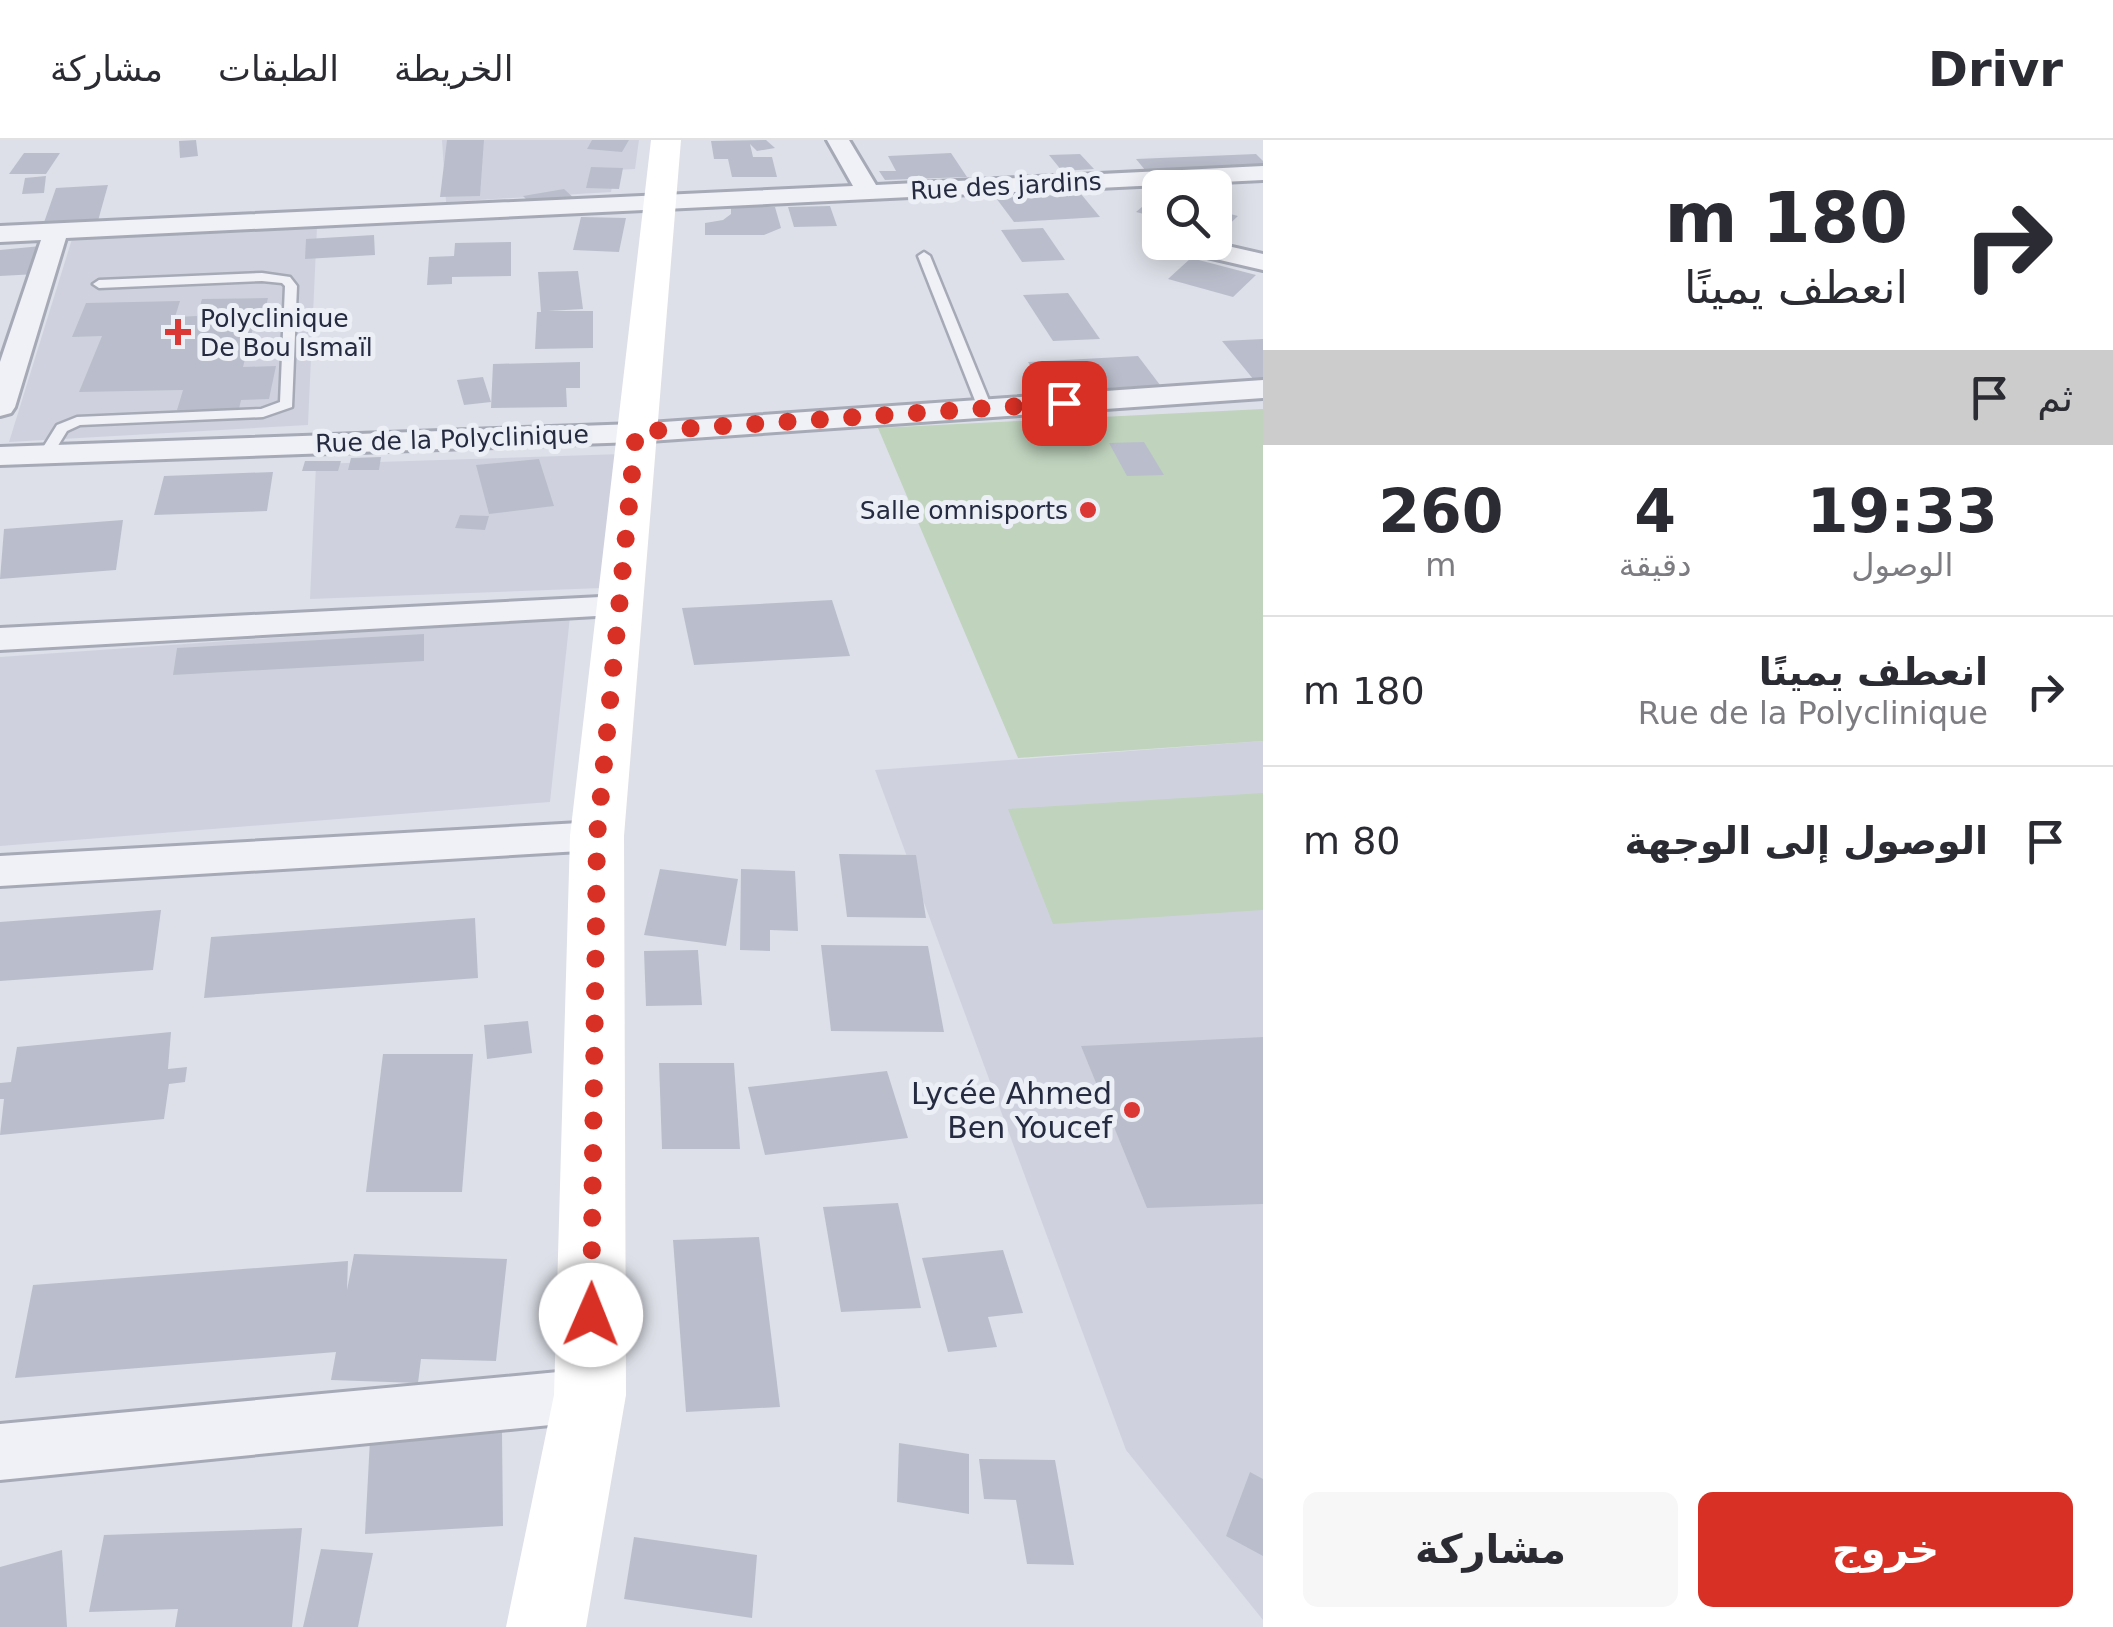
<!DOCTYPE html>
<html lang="ar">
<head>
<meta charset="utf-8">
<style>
	:root { --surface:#fff; --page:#f7f7f7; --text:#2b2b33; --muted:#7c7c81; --line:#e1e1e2; --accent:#d93025 }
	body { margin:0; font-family:"DejaVu Sans","Noto Naskh Arabic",sans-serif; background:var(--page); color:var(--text); direction:rtl; height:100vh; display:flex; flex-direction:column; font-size:38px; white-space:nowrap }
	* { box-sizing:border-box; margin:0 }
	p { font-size:32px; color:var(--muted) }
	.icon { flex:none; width:55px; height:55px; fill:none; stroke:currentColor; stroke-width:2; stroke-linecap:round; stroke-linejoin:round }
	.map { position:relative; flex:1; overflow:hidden; direction:ltr }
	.panel { display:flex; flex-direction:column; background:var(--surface); width:850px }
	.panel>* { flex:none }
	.guide { background:#fff; color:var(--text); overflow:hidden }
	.fabs { position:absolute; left:1142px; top:30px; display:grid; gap:20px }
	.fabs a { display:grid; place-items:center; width:90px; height:90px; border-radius:15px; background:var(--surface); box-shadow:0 5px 25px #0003; font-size:50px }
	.pin { position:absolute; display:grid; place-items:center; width:85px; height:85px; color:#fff; margin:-42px; border-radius:20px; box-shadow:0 5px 15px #0006 }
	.me { position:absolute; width:110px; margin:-55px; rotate:1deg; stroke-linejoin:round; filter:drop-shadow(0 0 8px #0008) }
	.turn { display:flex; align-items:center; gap:35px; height:210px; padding:0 40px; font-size:45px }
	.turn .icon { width:130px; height:130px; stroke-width:2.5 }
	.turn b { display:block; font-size:70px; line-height:85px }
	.then { display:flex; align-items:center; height:95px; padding:0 40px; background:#0003; gap:20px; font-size:38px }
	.eta { display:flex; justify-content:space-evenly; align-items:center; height:170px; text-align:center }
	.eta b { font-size:60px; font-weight:800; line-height:70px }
	.primary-button { display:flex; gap:20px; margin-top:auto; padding:20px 40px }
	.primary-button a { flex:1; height:115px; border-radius:15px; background:var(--accent); color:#fff; font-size:40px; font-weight:800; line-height:115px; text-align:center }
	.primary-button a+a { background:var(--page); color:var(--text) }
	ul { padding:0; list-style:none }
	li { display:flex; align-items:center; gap:30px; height:150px; padding:0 40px; border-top:2px solid var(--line) }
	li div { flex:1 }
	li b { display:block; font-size:38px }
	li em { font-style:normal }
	header { display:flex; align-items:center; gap:60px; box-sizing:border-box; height:140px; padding:0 50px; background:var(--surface); border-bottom:2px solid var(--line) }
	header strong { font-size:48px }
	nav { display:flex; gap:55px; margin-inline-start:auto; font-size:35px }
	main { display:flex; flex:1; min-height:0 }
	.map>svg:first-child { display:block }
	.built { fill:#cfd2de }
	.green { fill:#bfd3bd }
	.building { fill:#babecc }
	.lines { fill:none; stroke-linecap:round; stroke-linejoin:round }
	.lane-casing { stroke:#a6aab6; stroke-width:5 }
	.street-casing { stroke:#a6aab6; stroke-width:6 }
	.lane { fill:#f0f1f6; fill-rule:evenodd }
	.street { fill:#f0f1f6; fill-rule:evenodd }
	.secondary { fill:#fff; fill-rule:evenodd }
	.route { stroke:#d93025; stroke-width:18; stroke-dasharray:0 32.4 }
	.poi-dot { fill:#db3735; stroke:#edeff6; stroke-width:4 }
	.labels { text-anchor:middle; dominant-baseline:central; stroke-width:10; stroke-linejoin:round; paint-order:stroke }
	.far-street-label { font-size:25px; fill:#252b40; stroke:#edeff6 }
	.far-poi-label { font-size:25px; fill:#252b40; stroke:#edeff6; text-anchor:start }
	.poi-label { font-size:30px; fill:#252b40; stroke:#edeff6; text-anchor:end }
</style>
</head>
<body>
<header>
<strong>Drivr</strong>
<nav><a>الخريطة</a><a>الطبقات</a><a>مشاركة</a></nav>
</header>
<main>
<section class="panel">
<div class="guide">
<div class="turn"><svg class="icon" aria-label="right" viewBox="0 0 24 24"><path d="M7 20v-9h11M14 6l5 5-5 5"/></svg><div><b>180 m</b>انعطف يمينًا</div></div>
<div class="then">ثم<svg class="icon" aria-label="arrive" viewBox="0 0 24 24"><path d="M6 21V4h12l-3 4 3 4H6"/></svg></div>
</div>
<div class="eta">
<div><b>19:33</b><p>الوصول</p></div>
<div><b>4</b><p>دقيقة</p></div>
<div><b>260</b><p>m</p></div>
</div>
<ul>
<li><svg class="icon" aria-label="right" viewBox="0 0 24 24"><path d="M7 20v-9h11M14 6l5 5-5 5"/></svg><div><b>انعطف يمينًا</b><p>Rue de la Polyclinique</p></div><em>180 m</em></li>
<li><svg class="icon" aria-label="arrive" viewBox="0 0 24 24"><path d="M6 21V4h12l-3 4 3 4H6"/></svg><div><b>الوصول إلى الوجهة</b></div><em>80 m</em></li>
</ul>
<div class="primary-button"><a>خروج</a><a>مشاركة</a></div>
</section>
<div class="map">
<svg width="1263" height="1487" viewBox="0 0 1263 1487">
	<rect width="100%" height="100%" fill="#dde0e8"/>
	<g class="built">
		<polygon points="442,0 639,0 635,29 615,30 611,52 446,62"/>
		<polygon points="317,87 308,285 9,302 72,99"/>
		<polygon points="622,314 602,448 310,459 316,324"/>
		<polygon points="570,477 550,662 0,706 0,517"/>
		<polygon points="1263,601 1263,1480 1126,1310 875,630"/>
	</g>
	<g class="green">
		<polygon points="1263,269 1263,601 1018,618 878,288"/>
		<polygon points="1263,653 1263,770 1053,784 1008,669"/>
	</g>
	<g class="building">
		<polygon points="196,0 198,16 180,18 179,1"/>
		<polygon points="447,0 484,0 480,56 440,57"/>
		<polygon points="592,0 629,0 622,12 587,9"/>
		<polygon points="766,0 775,8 757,11 750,4 753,17 772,17 777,37 732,37 728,19 714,19 711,1"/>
		<polygon points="24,13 60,13 46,34 9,34"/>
		<polygon points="951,13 967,37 885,40 879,31 896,31 888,16"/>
		<polygon points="1080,14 1094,29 1062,31 1049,15"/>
		<polygon points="1256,14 1263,21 1263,30 1150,36 1136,19"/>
		<polygon points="591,27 623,28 619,49 586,48"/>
		<polygon points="46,36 44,53 22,54 25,38"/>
		<polygon points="108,45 96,88 41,91 56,48"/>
		<polygon points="564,49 576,60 534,67 523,56"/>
		<polygon points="1081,54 1100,77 1014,82 996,58"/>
		<polygon points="1155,56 1160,57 1160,78 1136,72"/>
		<polygon points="830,66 837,86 794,87 788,67"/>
		<polygon points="731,67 775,67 781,88 764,95 705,95 705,83 723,80 731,74"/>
		<polygon points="1215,70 1238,76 1220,93 1215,92"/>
		<polygon points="581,77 626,78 619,112 573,110"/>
		<polygon points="1043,88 1065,120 1022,122 1001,90"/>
		<polygon points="374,95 375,115 305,119 306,99"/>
		<polygon points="511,102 511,136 452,137 452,144 427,145 429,117 454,116 455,103"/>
		<polygon points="41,106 37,134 0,136 0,110"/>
		<polygon points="1191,118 1256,135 1233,157 1168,139"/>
		<polygon points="578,131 583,169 548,171 593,171 593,208 535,209 537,172 541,172 538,132"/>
		<polygon points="1068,153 1100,199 1053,201 1023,155"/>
		<polygon points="268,158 261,187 253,188 243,227 276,226 269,259 241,260 239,269 177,270 183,250 79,252 102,196 72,197 86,163 180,161 175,177 197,176 202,159"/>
		<polygon points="1263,199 1263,239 1254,240 1222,201"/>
		<polygon points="1138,216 1160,245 1046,252 1028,222"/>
		<polygon points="580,222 580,248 566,248 567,267 491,268 493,224"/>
		<polygon points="483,237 491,262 464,265 457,240"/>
		<polygon points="1144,302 1164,335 1127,336 1109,303"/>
		<polygon points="381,317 379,330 348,330 351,318"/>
		<polygon points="539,319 554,366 489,374 476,325"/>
		<polygon points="305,321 341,321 338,331 302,331"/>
		<polygon points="273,332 267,371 154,375 164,336"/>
		<polygon points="460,375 489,376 485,390 455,388"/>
		<polygon points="123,380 116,430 0,439 4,389"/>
		<polygon points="832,460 850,516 694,525 682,468"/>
		<polygon points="424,494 424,521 173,535 177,508"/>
		<polygon points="839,714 916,715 926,778 847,777"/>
		<polygon points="660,729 738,739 726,806 644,795"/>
		<polygon points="741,729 795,731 798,791 770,790 770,811 740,810"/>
		<polygon points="161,770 153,830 0,841 0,782"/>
		<polygon points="475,778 478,838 204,858 211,797"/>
		<polygon points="821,805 928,806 944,892 831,891"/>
		<polygon points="698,810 702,865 646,866 644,811"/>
		<polygon points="528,881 532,913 487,919 484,885"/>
		<polygon points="171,892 168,929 187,927 185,942 169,944 164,979 0,995 4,959 0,959 0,943 11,942 17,907"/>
		<polygon points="1263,897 1263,1064 1147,1068 1081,906"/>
		<polygon points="383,914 473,914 462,1052 366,1052"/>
		<polygon points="659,923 734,923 740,1009 662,1009"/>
		<polygon points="887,931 908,998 765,1015 748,947"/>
		<polygon points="898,1063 921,1168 841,1172 823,1067"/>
		<polygon points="759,1097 780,1267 686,1272 673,1100"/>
		<polygon points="1003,1110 1023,1173 988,1177 997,1207 948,1212 922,1118"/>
		<polygon points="354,1114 507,1119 496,1221 421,1219 418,1243 331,1240 336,1212 15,1238 33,1145 348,1121 347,1150"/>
		<polygon points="502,1292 503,1386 365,1394 370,1299"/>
		<polygon points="899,1303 969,1314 969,1374 897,1362"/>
		<polygon points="979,1319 1055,1320 1074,1425 1027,1424 1016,1360 984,1359"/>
		<polygon points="1250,1332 1263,1339 1263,1416 1226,1396"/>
		<polygon points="302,1388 292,1487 175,1487 178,1469 89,1472 104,1395"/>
		<polygon points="634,1397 757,1415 752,1478 624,1459"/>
		<polygon points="321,1409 373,1413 358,1487 303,1487"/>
		<polygon points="62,1410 67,1487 0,1487 0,1427"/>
	</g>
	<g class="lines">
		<defs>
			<g id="lane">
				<polygon points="924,112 930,116 992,268 990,271 978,268 918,116"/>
				<polygon points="262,133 290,137 297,146 292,267 263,277 80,285 67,291 51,317 41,317 39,314 57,285 77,277 261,269 280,262 285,146 282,143 262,141 99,148 93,144 99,140"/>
			</g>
			<g id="street">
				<polygon points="827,0 849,0 876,45 1263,26 1263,40 66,98 15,267 11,273 0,276 0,222 41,100 0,102 0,86 853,46"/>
				<polygon points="1161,102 1210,102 1263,114 1263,130 1164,107"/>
				<polygon points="1263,240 1263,258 635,302 0,325 0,307 635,284"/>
				<polygon points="620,456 632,460 638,467 632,474 0,510 0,488"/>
				<polygon points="597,682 612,686 618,696 612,706 597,710 0,746 0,716"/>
				<polygon points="590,1229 610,1236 618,1255 610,1274 590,1281 0,1340 0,1284"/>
			</g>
		</defs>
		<use href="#lane" class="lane-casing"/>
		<use href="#street" class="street-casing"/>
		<use href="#lane" class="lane"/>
		<use href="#street" class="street"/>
		<polygon class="secondary" points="651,0 681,0 624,696 626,1255 586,1487 506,1487 554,1255 570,696"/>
	</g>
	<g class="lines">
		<polyline class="route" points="591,1175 597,696 636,292 1064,263"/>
	</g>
	<g class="poi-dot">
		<path d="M173 177h10v10h10v10h-10v10h-10v-10h-10v-10h10z"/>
		<circle cx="1088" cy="370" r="10"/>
		<circle cx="1132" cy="970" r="10"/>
	</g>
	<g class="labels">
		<g class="far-street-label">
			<text transform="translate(1006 46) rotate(-3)">Rue des jardins</text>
			<text transform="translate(452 299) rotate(-2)">Rue de la Polyclinique</text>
		</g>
		<g class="far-poi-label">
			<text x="200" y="178">Polyclinique<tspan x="200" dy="29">De Bou Ismaïl</tspan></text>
			<text x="1068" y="370" text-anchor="end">Salle omnisports</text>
		</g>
		<g class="poi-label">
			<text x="1112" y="953">Lycée Ahmed<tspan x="1112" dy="34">Ben Youcef</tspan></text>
		</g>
	</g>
</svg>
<div class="fabs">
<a><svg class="icon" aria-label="search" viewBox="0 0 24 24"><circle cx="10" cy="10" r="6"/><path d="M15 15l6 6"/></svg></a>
</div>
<div class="pin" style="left:1064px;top:263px;background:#d93025"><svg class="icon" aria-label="arrive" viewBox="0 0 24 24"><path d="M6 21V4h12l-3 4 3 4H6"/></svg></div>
<svg class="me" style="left:591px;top:1175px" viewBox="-20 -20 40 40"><circle r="19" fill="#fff"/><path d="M0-13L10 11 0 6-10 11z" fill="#d93025"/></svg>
</div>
</main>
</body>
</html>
